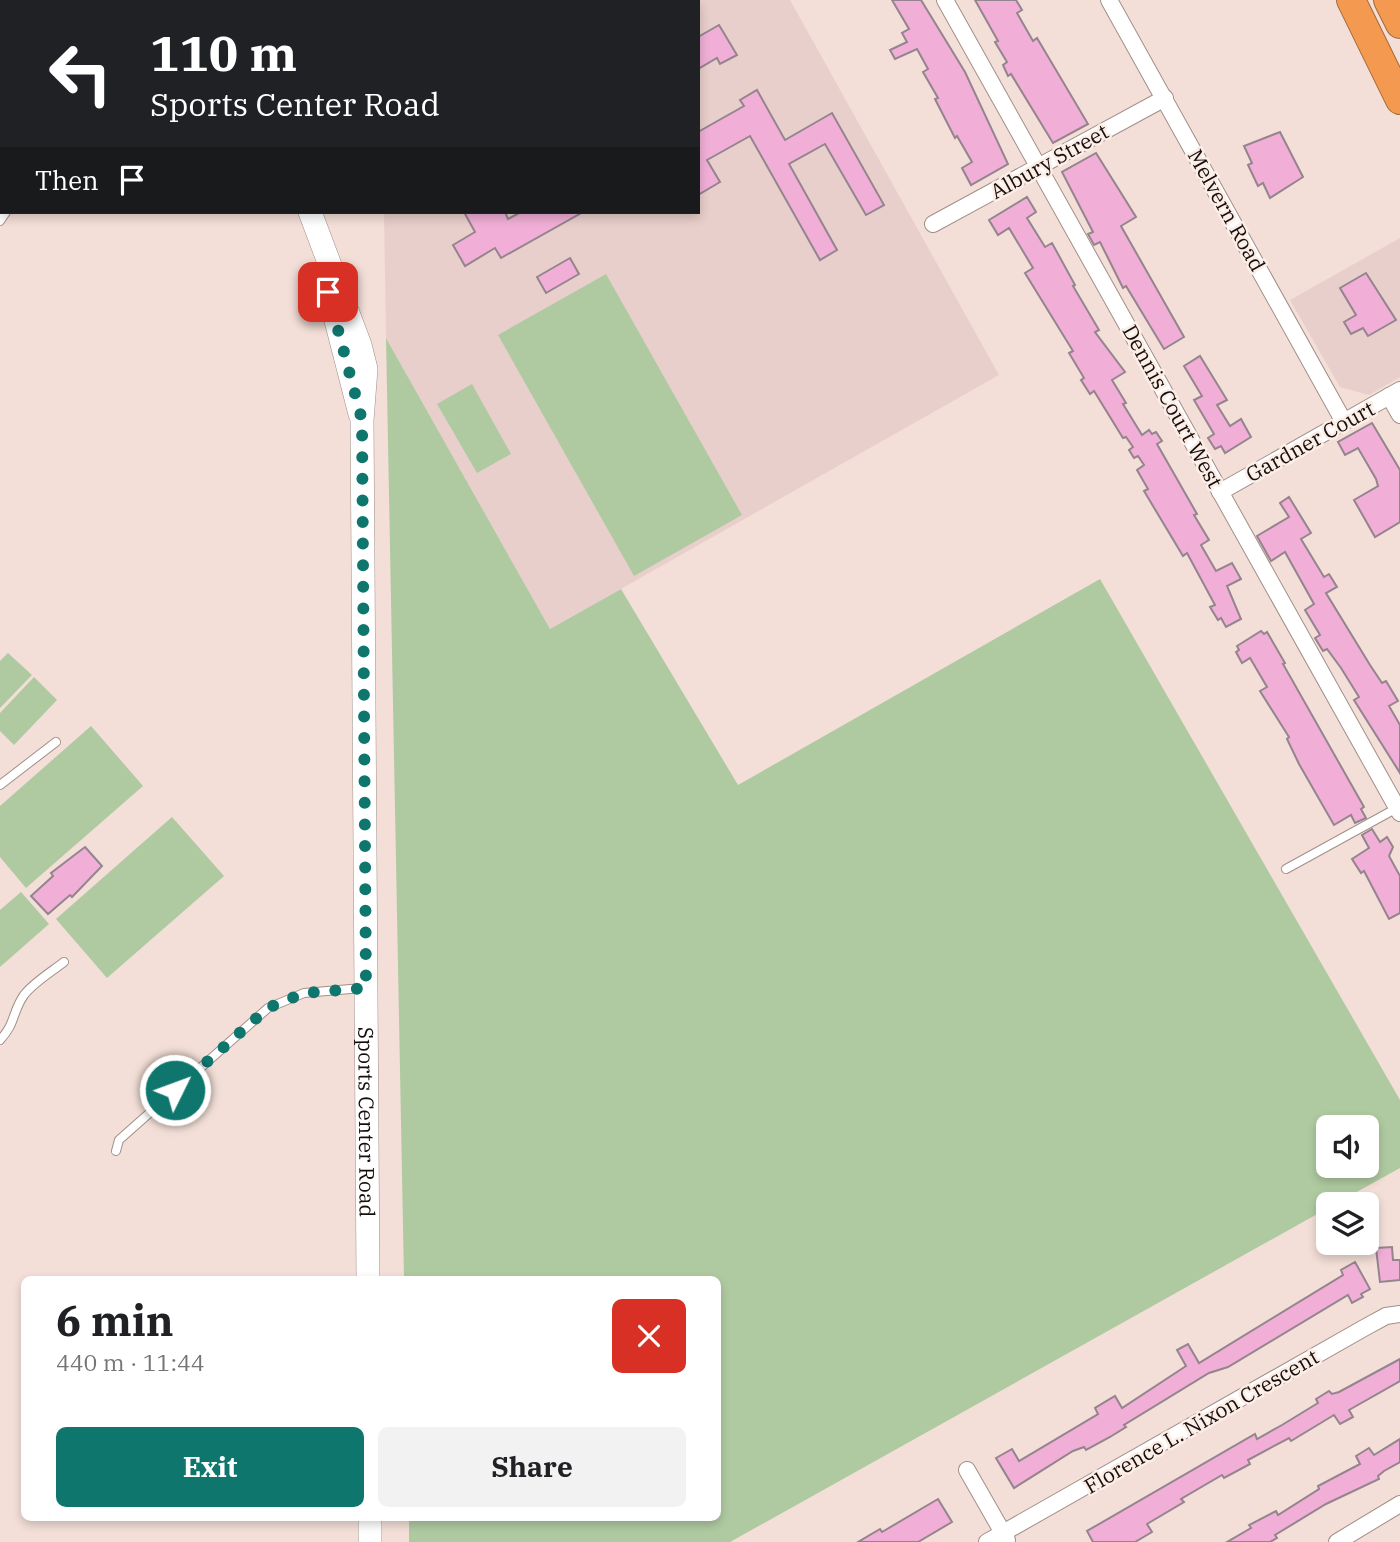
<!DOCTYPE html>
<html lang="en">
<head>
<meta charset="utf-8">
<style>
	:root { --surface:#fff; --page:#f2f2f2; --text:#202124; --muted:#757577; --accent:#0f766e }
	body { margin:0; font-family:"IBM Plex Serif",serif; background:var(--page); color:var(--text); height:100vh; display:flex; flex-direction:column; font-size:26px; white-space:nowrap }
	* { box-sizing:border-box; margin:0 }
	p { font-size:23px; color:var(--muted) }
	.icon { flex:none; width:38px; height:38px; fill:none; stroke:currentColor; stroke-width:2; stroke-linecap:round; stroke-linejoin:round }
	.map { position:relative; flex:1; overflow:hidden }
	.side { position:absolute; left:21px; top:1276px; width:700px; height:245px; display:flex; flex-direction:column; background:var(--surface); border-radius:10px; box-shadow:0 4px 10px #0003 }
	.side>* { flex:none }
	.hud { position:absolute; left:0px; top:0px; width:700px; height:214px; box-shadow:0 4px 10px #0003; background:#202124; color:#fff; overflow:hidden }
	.controls { position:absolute; left:1316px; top:1115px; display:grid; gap:14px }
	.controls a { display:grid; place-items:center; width:63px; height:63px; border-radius:10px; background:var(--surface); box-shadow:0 4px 10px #0003; font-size:35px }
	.pin { position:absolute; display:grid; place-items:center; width:60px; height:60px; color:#fff; margin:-30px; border-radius:14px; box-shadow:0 4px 10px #0006 }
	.me { position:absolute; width:77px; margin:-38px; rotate:48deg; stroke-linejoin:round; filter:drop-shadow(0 0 5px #0008) }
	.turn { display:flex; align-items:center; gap:24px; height:147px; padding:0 35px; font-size:32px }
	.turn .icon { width:91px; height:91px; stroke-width:2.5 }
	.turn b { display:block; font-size:49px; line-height:60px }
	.then { display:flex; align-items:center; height:66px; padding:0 35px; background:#0003; gap:14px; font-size:26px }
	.round { display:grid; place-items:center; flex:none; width:74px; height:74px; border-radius:10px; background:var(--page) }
	.overview { display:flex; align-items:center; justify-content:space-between; height:119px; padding:0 35px }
	h1 { font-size:42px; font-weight:700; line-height:52px }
	.action { display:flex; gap:14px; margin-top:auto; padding:14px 35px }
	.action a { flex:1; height:80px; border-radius:10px; background:var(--accent); color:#fff; font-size:28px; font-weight:700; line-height:80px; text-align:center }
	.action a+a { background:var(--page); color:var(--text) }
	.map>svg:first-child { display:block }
	.education { fill:#e9cfcb }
	.green { fill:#afcaa1; fill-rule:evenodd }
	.building { fill:#f1afd7; stroke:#94848d; stroke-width:2 }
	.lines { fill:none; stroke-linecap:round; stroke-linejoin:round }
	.lane-casing { stroke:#a18f88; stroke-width:10 }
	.street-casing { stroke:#a18f88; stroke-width:18 }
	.secondary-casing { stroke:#a18f88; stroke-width:24 }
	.highway-casing { stroke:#a56938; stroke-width:30 }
	.lane { stroke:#fff; stroke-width:8 }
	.street { stroke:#fff; stroke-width:16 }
	.secondary { stroke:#fff; stroke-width:23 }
	.highway { stroke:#f39950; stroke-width:28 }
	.route { stroke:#0f766e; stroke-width:12; stroke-dasharray:0 21.6 }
	.labels { text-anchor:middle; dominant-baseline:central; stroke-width:5; stroke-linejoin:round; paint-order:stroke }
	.street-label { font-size:21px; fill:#150f0c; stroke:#fdede7 }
</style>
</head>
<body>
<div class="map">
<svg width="1400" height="1542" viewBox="0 0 1400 1542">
	<rect width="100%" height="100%" fill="#f3dfd7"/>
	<g class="education">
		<polygon points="457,0 790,0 999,375 550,629 386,338 384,212 698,212 698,2 454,2"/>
		<polygon points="1400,238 1400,377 1369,395 1340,387 1290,300"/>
	</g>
	<g class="green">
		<polygon points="606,274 742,515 634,576 498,335"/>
		<path d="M386 338 550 629 621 589 738 785 1100 579 1400 1100V1168L1335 1204H1328V1208L730 1542H409V1517H718V1279H404ZM1328 1127H1367V1166H1328Z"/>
		<polygon points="472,384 511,454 477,473 437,404"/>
		<polygon points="8,653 32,675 0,708 0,661"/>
		<polygon points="34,677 57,700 14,745 0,731 0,713"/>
		<polygon points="91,726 143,786 26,888 0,857 0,806"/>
		<polygon points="172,817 224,876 107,978 56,919"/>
		<polygon points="21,892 49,924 0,967 0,910"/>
	</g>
	<g class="building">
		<polygon points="892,0 921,0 965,72 1008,164 971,185 962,168 972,162 957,136 955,138 935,99 938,98 923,72 928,69 917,49 895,59 890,50 907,42 902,33 909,29"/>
		<polygon points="975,0 1016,0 1022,10 1017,13 1033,41 1037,38 1088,124 1053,143 1011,74 1008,76 1003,65 1007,62 995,42 998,41"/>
		<polygon points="719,25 737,55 720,64 717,58 698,69 698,37"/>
		<polygon points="757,90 785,140 832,113 884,205 866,215 825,144 789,164 837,250 820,260 750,136 707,160 720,182 698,195 698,132 744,106 740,100"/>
		<polygon points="1280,132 1303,177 1270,198 1263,183 1258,186 1248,165 1252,163 1244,146"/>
		<polygon points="1096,153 1136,217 1121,226 1184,337 1164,349 1126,286 1123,288 1100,242 1094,245 1088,234 1093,232 1062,172"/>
		<polygon points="1027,197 1036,212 1027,218 1045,247 1052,243 1075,285 1073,286 1099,330 1095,332 1125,372 1112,380 1126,403 1123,404 1142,435 1149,430 1152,434 1156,432 1162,441 1157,444 1197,514 1194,515 1209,540 1201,545 1216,571 1232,563 1241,579 1227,586 1241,619 1226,627 1221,618 1218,620 1210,607 1215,605 1187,553 1183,556 1144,491 1148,489 1137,470 1144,465 1138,456 1134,458 1129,450 1133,447 1126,437 1123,438 1094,391 1090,394 1081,380 1084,378 1069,353 1073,351 1025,273 1033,268 1009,228 998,235 989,220"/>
		<polygon points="464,212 505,212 508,219 521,212 583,212 501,258 495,248 465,266 453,245 475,232"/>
		<polygon points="570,258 579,274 546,293 537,277"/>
		<polygon points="1366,273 1396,320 1368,336 1363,328 1351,334 1344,322 1356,315 1340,288"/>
		<polygon points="1200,356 1227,400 1217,405 1230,426 1241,419 1251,437 1225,453 1221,446 1215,449 1208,438 1214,434 1194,400 1202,396 1184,366"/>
		<polygon points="1372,423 1400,470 1400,522 1375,537 1354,500 1378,486 1376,479 1358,448 1345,455 1338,442"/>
		<polygon points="1289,497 1311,533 1301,539 1324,577 1329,574 1337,587 1326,593 1370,665 1382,683 1386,681 1398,701 1389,706 1400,725 1400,773 1354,700 1359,697 1341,668 1327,649 1323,651 1315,638 1320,635 1305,610 1314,604 1285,552 1271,561 1257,536 1289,517 1280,503"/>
		<polygon points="1261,631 1264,634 1267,632 1285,663 1283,664 1364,807 1361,809 1366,818 1355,823 1351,815 1334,825 1299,764 1287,739 1289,737 1260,691 1267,687 1250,658 1242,663 1236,652 1239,650 1237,646"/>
		<polygon points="1372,829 1380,842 1387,837 1393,847 1389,856 1400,876 1400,913 1389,919 1364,871 1361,873 1352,859 1369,848 1362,835"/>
		<polygon points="85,847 102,866 72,897 70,895 48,914 31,896 53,876 51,873"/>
		<polygon points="1392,1247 1393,1260 1400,1260 1400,1280 1380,1282 1376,1248"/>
		<polygon points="1355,1262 1370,1289 1361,1294 1363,1297 1352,1303 1348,1295 1228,1367 1209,1373 1124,1425 1126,1427 1110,1437 1086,1450 1084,1447 1073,1451 1014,1488 996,1458 1012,1449 1019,1461 1098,1414 1095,1408 1115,1396 1122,1408 1186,1366 1177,1350 1188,1344 1199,1363 1343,1275 1341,1270"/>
		<polygon points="1400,1359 1400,1381 1349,1410 1353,1417 1340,1424 1334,1415 1291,1441 1289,1438 1248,1460 1250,1464 1224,1478 1222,1475 1181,1499 1184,1502 1147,1524 1152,1532 1135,1542 1093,1542 1087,1531 1255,1434 1257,1439 1282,1425 1318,1403 1316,1399 1329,1391 1332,1394 1339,1392"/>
		<polygon points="1400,1439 1400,1462 1384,1471 1378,1476 1379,1479 1326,1504 1275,1535 1277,1538 1270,1542 1227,1542 1251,1528 1249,1525 1276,1511 1278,1515 1319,1489 1318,1486 1360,1464 1356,1456 1369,1448 1374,1455"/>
		<polygon points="938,1499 952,1522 918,1542 858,1542 880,1529 882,1532"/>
	</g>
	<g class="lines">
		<defs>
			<g id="lane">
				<polyline points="310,2 311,0"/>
				<polyline points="332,2 333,0"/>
				<polyline points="387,2 389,0"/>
				<polyline points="423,2 426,0"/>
				<polyline points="0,221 6,212"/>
				<polyline points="0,785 56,742"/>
				<polyline points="1286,869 1397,808"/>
				<path d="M0 1040C16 1023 12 1012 24 995 33 983 51 972 64 962"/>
				<polyline points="116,1151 119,1140 268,1008 304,993 362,988"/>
			</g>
			<g id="street">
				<polyline points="945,0 1400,813"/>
				<polyline points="1109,0 1344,422"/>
				<polyline points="933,224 1165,98"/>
				<polyline points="1389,396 1400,415"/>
				<polyline points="1220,492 1400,390"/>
				<polyline points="967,1470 1007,1540"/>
				<polyline points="987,1542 1364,1328 1386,1316 1400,1314"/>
				<polyline points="1337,1542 1400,1504"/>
			</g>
			<g id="secondary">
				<polyline points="155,0 156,2"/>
				<polyline points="117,2 119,0"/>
				<polyline points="264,2 264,0"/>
				<polyline points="0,40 2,40"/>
				<path id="s1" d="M310 212 360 345 366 369 362 420 368 1279"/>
				<polyline points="332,305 360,414"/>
				<polyline points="370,1517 370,1542"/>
			</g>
			<g id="highway">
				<polyline points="1351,0 1400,100"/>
				<polyline points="1388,0 1400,24"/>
			</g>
		</defs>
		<use href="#lane" class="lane-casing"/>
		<use href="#street" class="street-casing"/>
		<use href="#secondary" class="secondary-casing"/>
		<use href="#highway" class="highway-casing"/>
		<use href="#lane" class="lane"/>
		<use href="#street" class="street"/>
		<use href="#secondary" class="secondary"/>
		<use href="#highway" class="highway"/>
	</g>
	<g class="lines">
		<polyline class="route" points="175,1090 268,1008 304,993 366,988 362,420 328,292"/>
	</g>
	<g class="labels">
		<g class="street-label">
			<text transform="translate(1049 161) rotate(-29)">Albury Street</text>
			<text transform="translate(1227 210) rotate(61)">Melvern Road</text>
			<text transform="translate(1173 406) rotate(61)">Dennis Court West</text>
			<text transform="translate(1310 441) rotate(-29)">Gardner Court</text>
			<text stroke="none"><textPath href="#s1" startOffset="920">Sports Center Road</textPath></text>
			<text transform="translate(1201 1421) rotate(-30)">Florence L. Nixon Crescent</text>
		</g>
	</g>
</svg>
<div class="controls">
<a><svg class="icon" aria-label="sound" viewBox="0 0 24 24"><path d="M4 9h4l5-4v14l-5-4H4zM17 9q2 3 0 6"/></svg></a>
<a><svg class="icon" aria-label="layers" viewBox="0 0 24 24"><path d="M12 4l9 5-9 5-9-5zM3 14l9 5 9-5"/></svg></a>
</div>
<div class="pin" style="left:328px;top:292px;background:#d93025"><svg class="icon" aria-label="arrive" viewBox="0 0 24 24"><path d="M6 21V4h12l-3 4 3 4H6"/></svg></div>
<svg class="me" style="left:175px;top:1090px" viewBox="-20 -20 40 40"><circle r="17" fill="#0f766e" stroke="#fff" stroke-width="3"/><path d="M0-11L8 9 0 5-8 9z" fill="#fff"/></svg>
<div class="hud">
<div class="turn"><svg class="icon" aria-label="left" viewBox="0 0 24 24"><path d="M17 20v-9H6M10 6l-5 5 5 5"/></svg><div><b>110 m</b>Sports Center Road</div></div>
<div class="then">Then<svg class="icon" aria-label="arrive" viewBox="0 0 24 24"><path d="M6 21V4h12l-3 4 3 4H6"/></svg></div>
</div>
<section class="side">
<div class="overview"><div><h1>6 min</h1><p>440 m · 11:44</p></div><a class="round" style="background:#d93025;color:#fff"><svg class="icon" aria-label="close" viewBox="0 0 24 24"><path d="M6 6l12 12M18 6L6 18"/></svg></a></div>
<div class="action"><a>Exit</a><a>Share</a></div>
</section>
</div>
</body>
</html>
